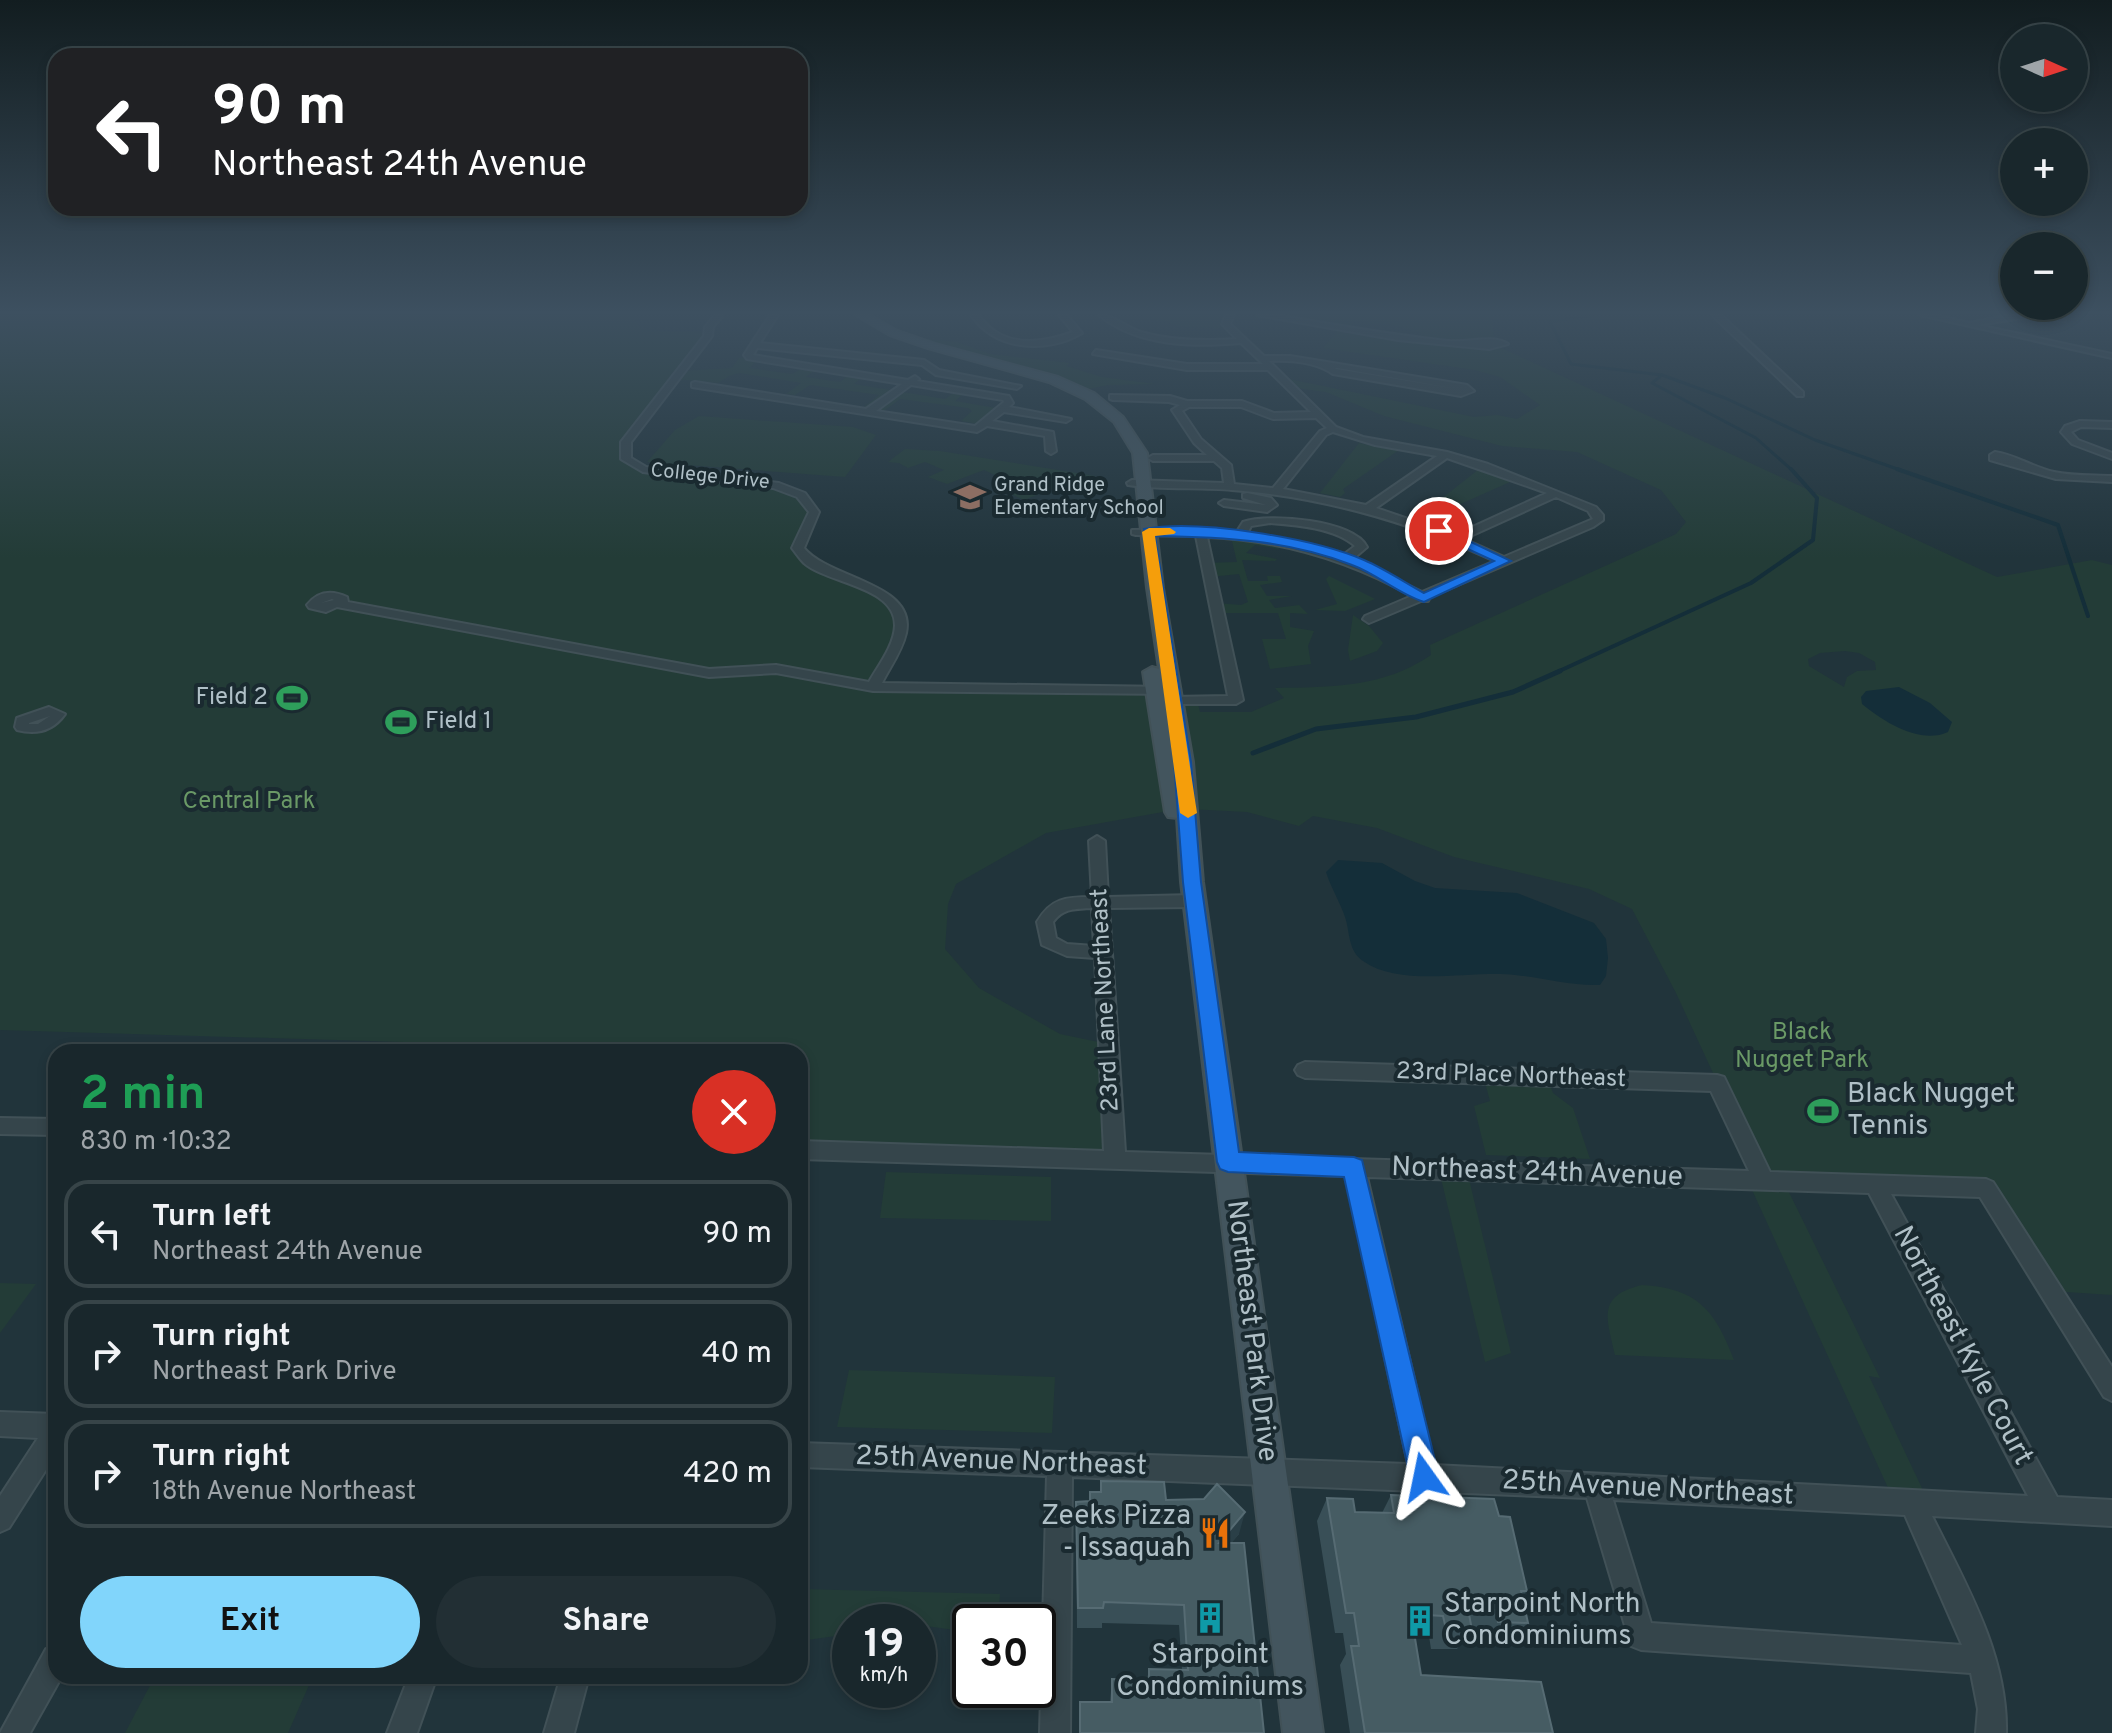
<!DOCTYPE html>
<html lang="en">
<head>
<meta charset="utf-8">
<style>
	:root { --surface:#19272c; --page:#222f34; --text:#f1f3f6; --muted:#9fa5a9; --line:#374448; --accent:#81d5fb }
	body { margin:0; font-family:Overpass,sans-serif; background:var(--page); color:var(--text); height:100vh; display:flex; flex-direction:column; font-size:30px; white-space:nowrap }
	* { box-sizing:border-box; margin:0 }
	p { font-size:26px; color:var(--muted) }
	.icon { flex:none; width:44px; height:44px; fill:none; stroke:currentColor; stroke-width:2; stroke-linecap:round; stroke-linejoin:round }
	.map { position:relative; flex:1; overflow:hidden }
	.details { position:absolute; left:48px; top:1044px; width:760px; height:640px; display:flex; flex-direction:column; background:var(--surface); border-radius:24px; box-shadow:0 4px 12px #0003,0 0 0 2px var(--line) }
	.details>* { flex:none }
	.guide { position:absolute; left:48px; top:48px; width:760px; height:168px; border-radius:24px; box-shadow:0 4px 12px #0003,0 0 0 2px var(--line); background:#202124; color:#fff; overflow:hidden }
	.needle { width:52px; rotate:93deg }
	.controls { position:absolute; left:2000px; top:24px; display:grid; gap:16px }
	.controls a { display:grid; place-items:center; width:88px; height:88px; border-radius:50%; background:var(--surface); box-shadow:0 4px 12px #0003,0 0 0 2px var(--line); font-size:40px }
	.speed { position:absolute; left:832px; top:1604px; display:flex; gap:16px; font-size:40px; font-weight:700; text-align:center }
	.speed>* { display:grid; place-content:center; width:104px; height:104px; border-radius:50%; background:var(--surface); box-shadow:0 4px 12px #0003,0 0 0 2px var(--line); line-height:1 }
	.speed small { font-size:20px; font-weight:400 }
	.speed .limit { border:4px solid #111; border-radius:12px; background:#fff; color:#111 }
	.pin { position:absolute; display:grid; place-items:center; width:68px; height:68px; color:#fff; margin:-34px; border:4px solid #fff; border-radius:50%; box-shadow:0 2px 8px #0007 }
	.me { position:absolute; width:88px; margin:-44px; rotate:348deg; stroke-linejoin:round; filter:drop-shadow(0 0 6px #0008) }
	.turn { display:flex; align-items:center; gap:28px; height:168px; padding:0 32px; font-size:36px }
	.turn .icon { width:104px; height:104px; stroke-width:2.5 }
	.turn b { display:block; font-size:56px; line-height:68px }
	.round { display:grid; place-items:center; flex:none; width:84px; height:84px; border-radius:42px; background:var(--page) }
	.headline { display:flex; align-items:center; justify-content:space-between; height:136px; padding:0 32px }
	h1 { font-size:48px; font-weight:700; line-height:60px; color:#1e9e55 }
	.primary-button { display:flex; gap:16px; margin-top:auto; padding:16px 32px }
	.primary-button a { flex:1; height:92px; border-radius:48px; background:var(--accent); color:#111; font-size:32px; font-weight:700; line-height:92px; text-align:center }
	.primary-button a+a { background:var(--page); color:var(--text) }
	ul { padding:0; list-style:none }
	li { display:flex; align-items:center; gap:24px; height:108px; margin:0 16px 12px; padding:0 16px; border:4px solid var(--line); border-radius:24px }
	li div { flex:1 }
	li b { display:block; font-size:30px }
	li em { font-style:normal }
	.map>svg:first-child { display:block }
	.green { fill:#233c37; fill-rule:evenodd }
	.water { fill:#142e39 }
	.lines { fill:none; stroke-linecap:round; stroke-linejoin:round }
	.stream-far2 { stroke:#142e39; stroke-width:3 }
	.stream-far1 { stroke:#142e39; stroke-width:4 }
	.stream { stroke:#142e39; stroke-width:5 }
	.street-casing { stroke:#415157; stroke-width:4 }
	.secondary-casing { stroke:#415157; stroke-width:4 }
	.street { fill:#35454b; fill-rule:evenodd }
	.secondary { fill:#43555e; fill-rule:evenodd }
	.wall { fill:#394f57 }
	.shaded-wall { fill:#2a3f47 }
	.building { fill:#465c63; stroke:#566b73; stroke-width:2 }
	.route { fill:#1a73e8; stroke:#114b97; stroke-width:2 }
	.slow { fill:#f59e0b }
	.labels { text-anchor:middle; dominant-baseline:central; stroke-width:8; stroke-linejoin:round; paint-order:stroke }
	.far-street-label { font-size:20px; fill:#b0c0c7; stroke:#1a2a30 }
	.far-poi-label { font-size:20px; fill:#b0c0c7; stroke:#1a2a30; text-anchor:start }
	.poi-label { font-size:24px; fill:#b0c0c7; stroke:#1a2a30; text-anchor:end }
	.park-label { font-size:24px; fill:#6a9966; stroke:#1a2a30 }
	.street-label { font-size:24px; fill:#b0c0c7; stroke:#1a2a30 }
	.near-poi-label { font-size:28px; fill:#b0c0c7; stroke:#1a2a30; text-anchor:start }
	.near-street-label { font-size:28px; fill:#b0c0c7; stroke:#1a2a30 }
</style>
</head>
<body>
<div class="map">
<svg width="2112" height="1733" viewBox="0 0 2112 1733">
	<rect width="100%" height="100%" fill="#21343b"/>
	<g class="green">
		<polygon points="0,315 635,315 634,319 642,330 709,333 682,371 732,368 739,358 759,359 749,368 792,374 806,366 817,368 806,377 840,382 852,373 865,375 854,384 945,399 959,389 966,391 955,401 1002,409 983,425 961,421 972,411 968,408 900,399 880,414 859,411 879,395 810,385 795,395 786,394 801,383 740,373 731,375 718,383 675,379 623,450 637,468 781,485 813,506 800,552 876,591 901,620 873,686 1154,691 1174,810 1046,833 956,884 948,904 945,949 979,988 1060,1034 1108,1044 1115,1160 800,1150 800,1052 603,1052 604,1048 0,1030"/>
		<polygon points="1143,315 1230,315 1227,319 1230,328 1183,327"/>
		<path d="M1269 315H1492L1494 340 1489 347H1499L1997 577 2092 560 2112 565V1295L2051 1291 1986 1188 1784 1182 1880 1378 1869 1376 1929 1503 1894 1501 1748 1181H1763L1676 993 1632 909 1589 889 1454 857 1377 828 1313 816 1299 826 1247 812 1188 809 1172 701 1197 700 1200 712H1251L1284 698 1275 688C1331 687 1383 688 1431 655L1430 645 1676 534 1686 522 1661 490 1577 452 1502 446 1384 416 1326 392 1288 387 1279 377 1474 417 1497 415 1517 419 1540 405 1500 377 1475 370 1323 348 1338 330ZM1355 321 1377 324 1380 322 1420 332 1422 338 1420 341 1346 330ZM1845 651 1859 653 1875 662 1876 670 1857 671 1847 677 1844 687 1809 666 1808 659 1820 653Z"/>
		<polygon points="927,339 957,342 990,354 1070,363 1066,366 1102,377 1155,384 1108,385 1078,391 918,341"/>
		<polygon points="699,416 853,427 876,435 845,477 647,462 675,430"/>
		<polygon points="1359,443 1399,450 1343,489 1345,493 1340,497 1320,493"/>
		<polygon points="905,449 940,451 1095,476 1096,492 1090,494 1064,484 1024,500 991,485 1004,479 984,470 947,484 928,477 944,470 925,462 908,468 899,463 888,462"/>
		<polygon points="1483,466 1519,478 1418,523 1413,521"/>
		<polygon points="1230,533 1281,540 1279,549 1255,545 1246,553 1277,559 1275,561 1242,560 1248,581 1268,581 1267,576 1280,576 1282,582 1260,585 1267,596 1292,596 1269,600 1275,608 1299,605 1308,614 1290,613 1290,627 1314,631 1308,646 1311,664 1270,669 1262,639 1286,639 1278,613 1217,613 1215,603 1241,605 1248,602 1239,574 1210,577 1207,563 1237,562"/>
		<polygon points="1329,576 1375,599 1345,611 1315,610 1337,604 1326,579"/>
		<polygon points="1353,615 1369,626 1383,643 1377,651 1350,661 1348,650"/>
		<polygon points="1483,1075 1547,1077 1553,1093 1573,1108 1590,1159 1486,1155 1474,1106 1490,1101"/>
		<polygon points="1439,1170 1467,1171 1511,1353 1485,1362"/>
		<polygon points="886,1172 1051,1177 1051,1221 880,1218"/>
		<polygon points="0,1283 36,1284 0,1333"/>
		<path d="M1642 1285C1697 1288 1715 1310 1734 1360L1615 1355C1607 1318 1596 1296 1642 1285Z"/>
		<polygon points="849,1370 1055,1377 1052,1433 837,1427"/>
		<polygon points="800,1589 1000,1594 998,1622 970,1622 970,1632 918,1625 918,1622 850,1622 850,1634 800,1641"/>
		<polygon points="155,1676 313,1676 288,1733 125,1733"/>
	</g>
	<g class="water">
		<path d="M1899 687 1930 703 1952 722 1948 732C1920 745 1884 722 1862 704L1861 697 1866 691Z"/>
		<path d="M1338 860 1382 863 1415 881 1435 888 1517 893 1594 923 1606 939 1608 958 1606 976 1600 985C1570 986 1544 978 1515 975 1470 970 1401 988 1363 961 1348 951 1350 932 1345 917 1340 902 1331 888 1326 872Z"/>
	</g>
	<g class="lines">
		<g class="stream-far2">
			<polyline points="1594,315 1550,322 1571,364 1662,375 1725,398 1815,440 1903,471"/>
			<polyline points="1662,375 1652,383 1756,438 1793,471"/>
		</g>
		<g class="stream-far1">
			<polyline points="1897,469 2058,525 2088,616"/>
			<polyline points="1555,673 1751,583 1813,540 1817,498 1791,469"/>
		</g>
		<polyline class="stream" points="1253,753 1316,729 1416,717 1513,692 1560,671"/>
		<defs>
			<g id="street">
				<path d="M715 315H723L713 327 712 336 631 442V458L646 467 779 483 805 493 819 512 804 548C829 579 917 583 906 633 902 651 890 667 882 683L1168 687 1173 688V694L873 691 776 673 709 677 337 607 326 612 309 608 307 605C318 591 332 590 347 597L348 602 709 669 776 665 869 682C878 666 894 646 895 626 896 586 828 584 804 563 800 559 796 553 792 548L809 512 797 497 773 488 643 472 621 459V442L704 336 705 327ZM332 599 334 600 321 603Z"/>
				<path d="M770 315H778L760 343 924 360 939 370 1021 386 1017 389 936 375 922 365 757 348 753 355 908 380 915 376 919 379 917 381 1009 396 1013 403 1009 407 1071 419 1066 422 1004 412 992 421 1053 432 1056 451 1051 454 1046 451 1045 436 987 426 977 432 692 387V383L695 382 866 409 902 384 747 359 744 355ZM911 385 1003 400 1004 402 975 426 876 411Z"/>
				<path d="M971 315H979C1001 348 1040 344 1073 332L1059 315H1067L1082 333C1047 354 995 351 971 315Z"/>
				<path d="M1099 315C1114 315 1126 327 1141 332 1172 341 1205 341 1237 339L1222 324 1226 315H1234L1230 324 1264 356H1290L1467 385 1474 391 1461 396 1333 374C1316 362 1290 360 1269 361L1336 427 1363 437 1447 452 1488 464 1596 507 1603 515V520L1593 527 1430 597 1428 601H1421L1369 623 1363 619 1365 616 1412 596C1348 560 1281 540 1207 537L1243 700 1236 704H1167L1165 701 1172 697 1228 696 1196 536 1136 535 1132 534V530L1201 529 1236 533 1243 522C1269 513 1354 520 1367 547L1353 559 1422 592 1495 561C1410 522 1325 497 1232 490 1198 487 1162 490 1128 485L1127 483 1132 480 1224 483 1222 468 1214 461H1153L1148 458 1153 455H1207L1194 443 1172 410 1180 405 1169 402 1113 400 1110 399V395L1170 396 1187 401H1242L1274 413 1311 412 1268 370H1187L1093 354 1096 350 1187 364H1263L1241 343C1194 347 1138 347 1099 315ZM1335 368H1338L1463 390 1336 369ZM1189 407H1241L1273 419 1316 418 1327 428 1320 431 1273 488 1234 484 1231 465 1201 439 1182 411ZM1333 432 1375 445 1437 456 1366 505 1283 489 1326 435ZM1447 458 1547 493 1455 535 1376 508ZM1556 497 1588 511 1593 519 1504 557 1464 539ZM1270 523C1297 525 1335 528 1355 546L1343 555 1286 540 1247 534 1251 526Z"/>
				<path d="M1257 315H1277C1334 325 1391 335 1448 341 1469 343 1493 334 1508 344L1489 349 1398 340Z"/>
				<polygon points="1712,315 1721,315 1803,392 1803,396 1797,396"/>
				<polygon points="1920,315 1936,315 1969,323 2010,315 2062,317 2065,321 2022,318 1978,325 2112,354 2112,358"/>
				<polygon points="2080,421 2112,422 2112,428 2081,427 2071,432 2078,440 2112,453 2112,459 2072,444 2061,432 2065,426"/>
				<path d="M1995 452C2016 455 2032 467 2054 472 2073 476 2093 475 2112 476V482L2056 479 1990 460V455Z"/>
				<polygon points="1247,493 1271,498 1277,505 1267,512 1224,506 1219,503 1224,500 1266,505 1243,498 1243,494"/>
				<path d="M49 707 65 714C53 731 36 735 17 730L15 727 17 718ZM50 716 38 724H29V723Z"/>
				<path d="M1097 836 1105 841 1108 897 1194 895 1202 901 1194 907 1109 908 1125 1152 1749 1171 1711 1091 1305 1078 1298 1075 1295 1070 1298 1065 1305 1062 1717 1075 1724 1077 1770 1172 1986 1179 1993 1182 2112 1367V1401L2104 1397 1980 1197 1891 1194 2057 1497 2112 1500V1526L1932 1516C1966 1584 2008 1656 2006 1733H1976L1978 1709 1971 1673 1641 1650 1631 1646 1587 1498 1072 1477 1070 1733H1040L1047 1476 800 1467V1443L1408 1464 1346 1176 800 1159V1141L1104 1151 1095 958 1067 956 1042 945 1037 922C1051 898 1066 897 1092 897L1089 841ZM1092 908 1094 946 1067 944 1056 938 1053 922C1063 908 1076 909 1092 908ZM1367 1177 1869 1193 2028 1496 1434 1465ZM1613 1500 1905 1515 1962 1645 1651 1623Z"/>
				<polygon points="0,1118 56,1119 56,1135 0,1134"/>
				<polygon points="0,1412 56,1414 56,1454 9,1528 0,1532 0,1496 38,1438 0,1436"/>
				<polygon points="56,1645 56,1676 62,1676 30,1733 0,1733 46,1649"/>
				<polygon points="409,1676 437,1676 417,1733 387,1733"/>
				<polygon points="561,1676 589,1676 574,1733 544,1733"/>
			</g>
			<polygon id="secondary" points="856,315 869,315 897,331 935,344 1058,377 1094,393 1123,417 1147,453 1163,588 1193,762 1203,882 1323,1733 1283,1733 1181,882 1177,818 1168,817 1165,812 1143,672 1152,667 1159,669 1147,588 1133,453 1114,422 1085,399 1049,382 928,348 890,335"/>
		</defs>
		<use href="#street" class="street-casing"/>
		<use href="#secondary" class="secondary-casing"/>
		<use href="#street" class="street"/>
		<use href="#secondary" class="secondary"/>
	</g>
	<g class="wall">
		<polygon points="1101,1481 1166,1500 1239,1534 1231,1543 1264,1733 1079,1733 1080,1702 1110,1702 1112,1679 1147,1680 1149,1669 1182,1670 1179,1625 1102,1623 1102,1628 1077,1628 1076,1502 1089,1501 1090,1492 1100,1492"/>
		<polygon points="1391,1495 1499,1516 1527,1591 1522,1596 1528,1623 1511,1642 1482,1642 1479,1631 1472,1630 1457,1649 1431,1649 1429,1636 1414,1635 1421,1675 1553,1733 1350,1733 1340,1665 1346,1654 1343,1633 1335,1633 1317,1521 1327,1498 1355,1512 1382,1513"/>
	</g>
	<polygon class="shaded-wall" points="1245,1512 1239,1534 1213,1565 1219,1543"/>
	<g class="building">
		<polygon points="1101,1481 1164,1482 1166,1500 1204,1499 1217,1484 1245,1512 1219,1543 1244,1543 1264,1733 1080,1733 1080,1702 1112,1702 1112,1679 1149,1680 1149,1669 1188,1670 1184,1605 1104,1602 1103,1608 1078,1608 1076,1502 1090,1501 1090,1492 1101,1492"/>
		<polygon points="1391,1495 1494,1499 1499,1516 1510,1517 1527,1591 1521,1591 1528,1623 1498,1622 1495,1610 1468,1609 1472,1630 1446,1629 1443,1616 1411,1614 1421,1675 1541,1682 1553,1733 1365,1733 1351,1646 1359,1646 1354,1613 1346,1613 1327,1498 1353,1499 1355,1512 1394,1513"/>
	</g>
	<linearGradient id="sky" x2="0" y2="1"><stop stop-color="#121d20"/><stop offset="0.56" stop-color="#3d5060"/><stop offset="1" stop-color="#3d5060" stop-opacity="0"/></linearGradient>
	<rect width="2112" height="558" fill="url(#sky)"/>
	<path class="route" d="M1144 529C1200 519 1312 538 1364 560 1385 569 1404 582 1424 593L1494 561 1435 534V529H1444L1511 561 1424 602C1398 594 1377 574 1352 565 1288 540 1223 537 1155 536L1191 762 1201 882 1239 1152 1354 1157 1362 1160 1439 1477 1435 1487 1424 1492 1414 1487 1410 1477 1344 1177 1228 1172 1220 1169 1217 1162 1183 882 1174 762Z"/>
	<polygon class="slow" points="1170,528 1176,532 1174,534 1155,536 1197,813 1188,818 1180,813 1142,532 1149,528"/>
	<defs>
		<symbol id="school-bare" viewBox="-9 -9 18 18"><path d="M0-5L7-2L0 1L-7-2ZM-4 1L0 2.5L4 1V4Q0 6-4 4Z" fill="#8d6e63" stroke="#1a2a30" stroke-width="2.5" paint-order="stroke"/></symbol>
		<symbol id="stadium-bare" viewBox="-9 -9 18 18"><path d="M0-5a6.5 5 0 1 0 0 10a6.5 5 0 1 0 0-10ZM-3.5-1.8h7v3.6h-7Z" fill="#2e9e5b" stroke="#1a2a30" stroke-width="2.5" paint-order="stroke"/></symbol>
		<symbol id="restaurant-bare" viewBox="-9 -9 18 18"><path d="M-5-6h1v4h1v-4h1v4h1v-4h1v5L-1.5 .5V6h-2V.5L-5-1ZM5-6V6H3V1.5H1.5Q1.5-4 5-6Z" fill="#e8710a" stroke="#1a2a30" stroke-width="2.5" paint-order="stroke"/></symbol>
		<symbol id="building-bare" viewBox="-9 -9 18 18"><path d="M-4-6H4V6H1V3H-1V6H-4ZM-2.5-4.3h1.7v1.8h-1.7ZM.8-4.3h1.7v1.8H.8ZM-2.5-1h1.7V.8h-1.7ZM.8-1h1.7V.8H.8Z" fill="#0f9aa8" stroke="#1a2a30" stroke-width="2.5" paint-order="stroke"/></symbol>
	</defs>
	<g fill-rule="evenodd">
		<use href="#school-bare" x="948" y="475" width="44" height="44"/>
		<use href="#stadium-bare" x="270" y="676" width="44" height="44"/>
		<use href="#stadium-bare" x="379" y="700" width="44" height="44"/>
		<use href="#stadium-bare" x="1801" y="1089" width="44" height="44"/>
		<use href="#restaurant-bare" x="1193" y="1511" width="44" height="44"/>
		<use href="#building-bare" x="1188" y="1596" width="44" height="44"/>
		<use href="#building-bare" x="1398" y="1599" width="44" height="44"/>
	</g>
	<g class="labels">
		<g class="far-street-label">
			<text transform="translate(710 477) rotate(6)">College Drive</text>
		</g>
		<g class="far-poi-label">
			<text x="994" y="486">Grand Ridge<tspan x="994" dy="23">Elementary School</tspan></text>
		</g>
		<g class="poi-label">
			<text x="268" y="698">Field 2</text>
			<text x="425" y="722" text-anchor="start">Field 1</text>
		</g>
		<g class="park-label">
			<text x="249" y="802">Central Park</text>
			<text x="1802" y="1033">Black<tspan x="1802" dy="28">Nugget Park</tspan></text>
		</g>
		<g class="street-label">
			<text transform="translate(1106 1000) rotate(-93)">23rd Lane Northeast</text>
			<text transform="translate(1511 1076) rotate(2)">23rd Place Northeast</text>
		</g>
		<g class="near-poi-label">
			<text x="1847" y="1095">Black Nugget<tspan x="1847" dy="32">Tennis</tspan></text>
			<text x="1191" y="1517" text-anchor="end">Zeeks Pizza<tspan x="1191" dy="32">- Issaquah</tspan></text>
			<text x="1444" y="1605">Starpoint North<tspan x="1444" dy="32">Condominiums</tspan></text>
			<text x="1210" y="1656" text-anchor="middle">Starpoint<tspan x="1210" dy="32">Condominiums</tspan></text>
		</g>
		<g class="near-street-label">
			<text transform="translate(1537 1173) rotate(2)">Northeast 24th Avenue</text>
			<text transform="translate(1251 1331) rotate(83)">Northeast Park Drive</text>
			<text transform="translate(1962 1346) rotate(62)">Northeast Kyle Court</text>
			<text transform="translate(1001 1462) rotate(2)">25th Avenue Northeast</text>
			<text transform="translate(1648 1489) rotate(3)">25th Avenue Northeast</text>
		</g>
	</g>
</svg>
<div class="controls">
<a><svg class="needle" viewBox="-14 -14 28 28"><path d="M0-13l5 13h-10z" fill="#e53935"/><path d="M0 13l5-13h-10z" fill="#9fa5a9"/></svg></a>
<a>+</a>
<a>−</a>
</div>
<div class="speed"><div>19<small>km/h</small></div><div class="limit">30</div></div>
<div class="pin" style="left:1439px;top:531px;background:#d93025"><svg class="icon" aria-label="arrive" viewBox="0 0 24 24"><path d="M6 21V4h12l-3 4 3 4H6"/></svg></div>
<svg class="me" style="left:1424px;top:1477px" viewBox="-20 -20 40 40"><path d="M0-17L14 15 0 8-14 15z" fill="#1a73e8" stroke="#fff" stroke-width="4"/></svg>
<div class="guide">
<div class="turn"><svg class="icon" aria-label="left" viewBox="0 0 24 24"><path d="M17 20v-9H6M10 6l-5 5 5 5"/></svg><div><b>90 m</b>Northeast 24th Avenue</div></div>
</div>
<section class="details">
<div class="headline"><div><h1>2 min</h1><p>830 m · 10:32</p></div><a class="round" style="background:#d93025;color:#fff"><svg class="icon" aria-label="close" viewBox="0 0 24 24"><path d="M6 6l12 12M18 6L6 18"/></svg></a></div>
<ul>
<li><svg class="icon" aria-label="left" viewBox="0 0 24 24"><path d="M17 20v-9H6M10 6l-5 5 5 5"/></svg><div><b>Turn left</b><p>Northeast 24th Avenue</p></div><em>90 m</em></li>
<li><svg class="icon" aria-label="right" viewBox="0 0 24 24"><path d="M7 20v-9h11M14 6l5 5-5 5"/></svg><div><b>Turn right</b><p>Northeast Park Drive</p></div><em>40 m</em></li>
<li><svg class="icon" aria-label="right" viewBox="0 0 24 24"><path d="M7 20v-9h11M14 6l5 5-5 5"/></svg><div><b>Turn right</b><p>18th Avenue Northeast</p></div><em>420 m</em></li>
</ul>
<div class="primary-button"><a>Exit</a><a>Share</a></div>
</section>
</div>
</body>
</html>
